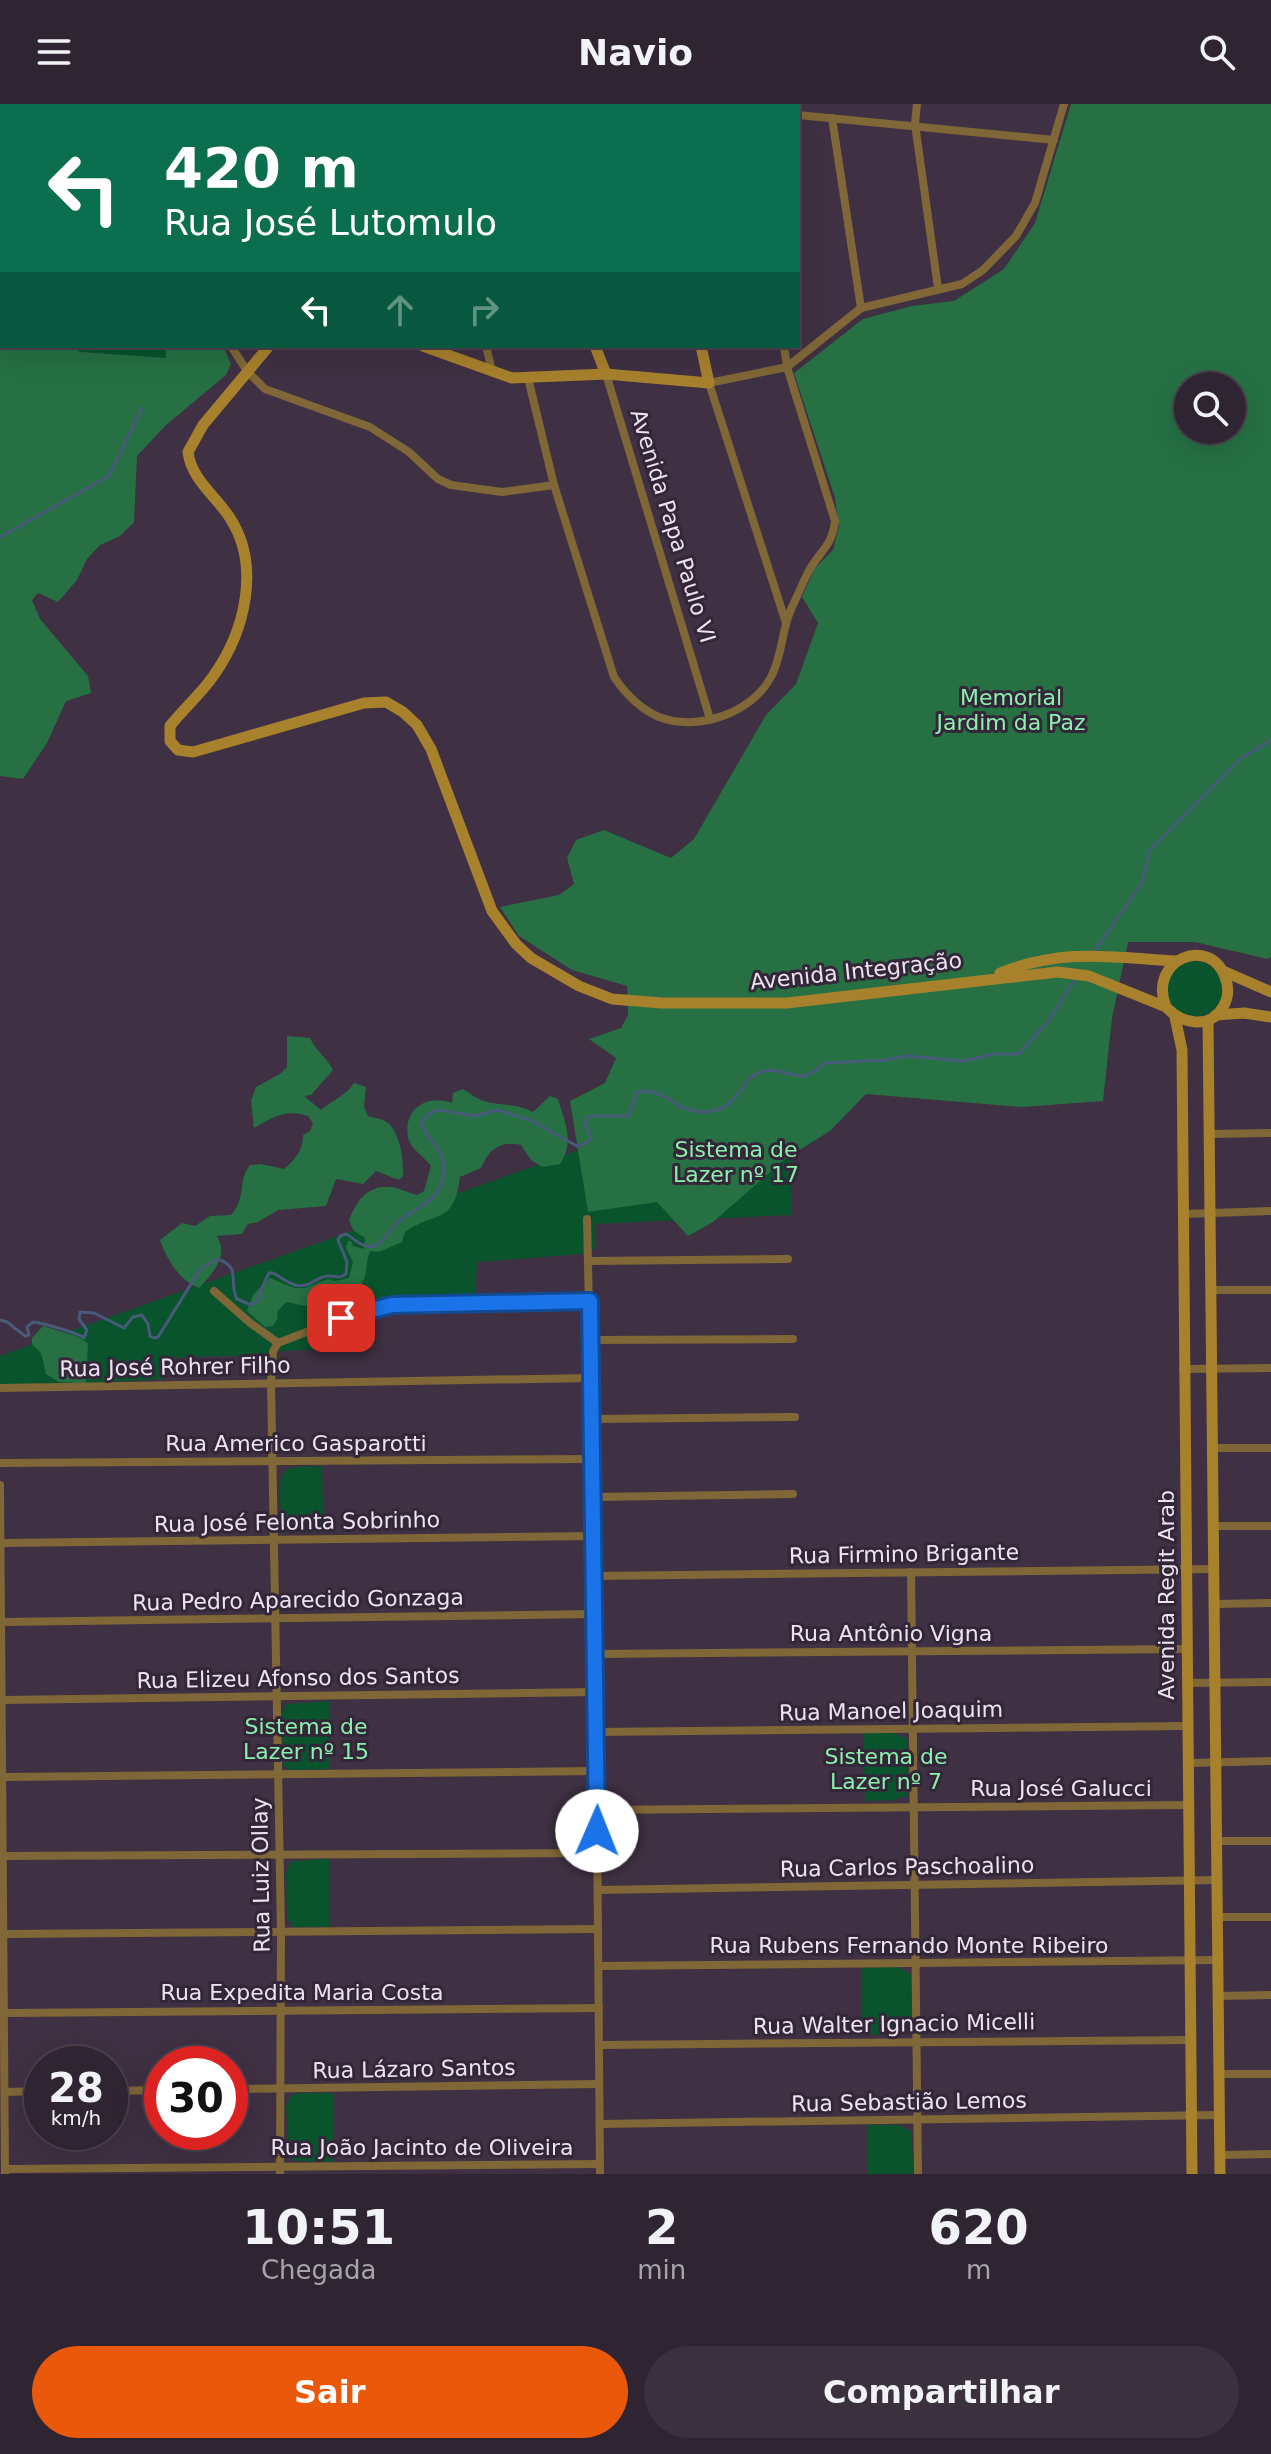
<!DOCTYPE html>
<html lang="pt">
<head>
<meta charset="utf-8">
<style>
	:root { --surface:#2f2432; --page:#3b303e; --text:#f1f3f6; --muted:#a7a4ac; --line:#4a414d; --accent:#ea580c }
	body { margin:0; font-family:"DejaVu Sans",sans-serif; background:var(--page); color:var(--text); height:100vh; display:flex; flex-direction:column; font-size:30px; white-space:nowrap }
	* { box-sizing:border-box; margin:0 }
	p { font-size:26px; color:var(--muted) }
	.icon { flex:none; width:44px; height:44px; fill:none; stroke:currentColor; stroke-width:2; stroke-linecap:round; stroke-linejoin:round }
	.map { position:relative; height:2070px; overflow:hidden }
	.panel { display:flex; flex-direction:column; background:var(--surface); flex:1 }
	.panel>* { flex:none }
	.guide { position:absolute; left:0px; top:0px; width:800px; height:244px; box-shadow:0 8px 32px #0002,0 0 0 2px var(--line); background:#0b6e4f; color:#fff; overflow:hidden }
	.buttons { position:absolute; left:1174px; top:268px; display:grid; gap:16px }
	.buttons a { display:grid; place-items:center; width:72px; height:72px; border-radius:50%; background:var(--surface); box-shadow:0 8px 32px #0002,0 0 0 2px var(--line); font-size:40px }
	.speed { position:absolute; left:24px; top:1942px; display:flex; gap:16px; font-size:40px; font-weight:700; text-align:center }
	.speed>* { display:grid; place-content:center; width:104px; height:104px; border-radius:50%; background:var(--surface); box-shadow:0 8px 32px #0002,0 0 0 2px var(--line); line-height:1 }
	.speed small { font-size:20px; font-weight:400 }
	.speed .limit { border:12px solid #d22; background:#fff; color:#111 }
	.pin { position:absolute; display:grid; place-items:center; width:68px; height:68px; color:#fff; margin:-34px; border-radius:16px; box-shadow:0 4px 12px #0006 }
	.me { position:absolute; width:88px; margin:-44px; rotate:1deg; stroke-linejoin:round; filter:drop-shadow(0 0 6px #0008) }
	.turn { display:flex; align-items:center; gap:28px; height:168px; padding:0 32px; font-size:36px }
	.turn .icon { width:104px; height:104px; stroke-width:2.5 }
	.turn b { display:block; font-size:56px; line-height:68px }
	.lanes { display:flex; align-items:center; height:76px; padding:0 32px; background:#0003; justify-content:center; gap:40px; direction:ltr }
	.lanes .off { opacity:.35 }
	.eta { display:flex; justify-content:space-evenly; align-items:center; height:136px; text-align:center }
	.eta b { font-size:48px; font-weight:800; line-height:56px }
	.action { display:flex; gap:16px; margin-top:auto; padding:16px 32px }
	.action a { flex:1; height:92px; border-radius:48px; background:var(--accent); color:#fff; font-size:32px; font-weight:800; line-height:92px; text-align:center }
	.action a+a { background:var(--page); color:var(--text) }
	header { display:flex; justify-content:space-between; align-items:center; height:104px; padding:0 32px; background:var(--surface); font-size:36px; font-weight:800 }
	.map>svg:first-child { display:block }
	.green { fill:#09542d }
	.forest { fill:#267044; fill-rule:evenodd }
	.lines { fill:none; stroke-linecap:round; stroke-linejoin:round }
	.stream { stroke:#475a79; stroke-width:3 }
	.street { stroke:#7f6737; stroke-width:8 }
	.secondary { stroke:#a8812d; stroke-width:11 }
	.route-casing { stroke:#114b97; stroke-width:20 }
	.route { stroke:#1a73e8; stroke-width:14 }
	.labels { text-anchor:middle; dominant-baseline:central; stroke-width:6; stroke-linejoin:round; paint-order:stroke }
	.street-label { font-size:22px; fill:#ece3ef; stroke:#342639 }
	.park-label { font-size:22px; fill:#8cf0ad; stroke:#342639 }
</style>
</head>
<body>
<header><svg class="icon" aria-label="menu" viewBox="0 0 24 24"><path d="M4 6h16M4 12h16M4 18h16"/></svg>Navio<svg class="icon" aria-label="search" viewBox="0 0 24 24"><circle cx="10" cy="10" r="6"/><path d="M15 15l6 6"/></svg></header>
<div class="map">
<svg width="1271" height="2070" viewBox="0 0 1271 2070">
	<rect width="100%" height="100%" fill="#3f3043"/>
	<g class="green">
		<polygon points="65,242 166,242 166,254 82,248"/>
		<circle cx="1195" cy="885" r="28"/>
		<polygon points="790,982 792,1111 595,1120 596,1144 583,1150 477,1158 475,1193 365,1196 364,1244 278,1247 276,1275 266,1274 265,1251 165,1254 166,1275 0,1284 0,1252 675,1012"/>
		<path d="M322 1362 324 1428H286C280 1419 281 1408 280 1397 278 1357 288 1364 322 1362Z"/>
		<polygon points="330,1597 330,1665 289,1666 284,1662 281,1611 286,1600"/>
		<polygon points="863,1629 894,1629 907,1635 909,1686 907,1692 894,1696 865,1697"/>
		<polygon points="329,1755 329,1823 294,1823 287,1815 286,1769 291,1757"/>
		<path d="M898 1863 911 1870 913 1877C914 1932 918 1930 862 1931V1864Z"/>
		<polygon points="300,1989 333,1989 333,2058 295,2057 290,2054 286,2003 291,1991"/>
		<polygon points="868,2021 899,2021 911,2027 914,2070 868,2070"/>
	</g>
	<g class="forest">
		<path d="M1071 0H1271V853L1267 855 1195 838H1128L1112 914 1103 997 1022 1003 866 990 830 1027 785 1055 713 1118 688 1132 657 1098 588 1108 570 997 605 979 616 954 589 935 621 924 628 911 627 882 572 866 519 832 500 803 559 791 574 780 567 754 576 736 604 726 671 754 694 735 766 611 796 580 818 519 802 493 815 464 833 446 839 423 835 394 794 269 863 215 912 202 954 197 1004 165 1035 119ZM1188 282H1232V326H1188Z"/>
		<polygon points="0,195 2,242 65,242 82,248 166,254 166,242 223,242 231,260 226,271 166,321 137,352 134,418 120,432 100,441 87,455 77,476 58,498 38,489 32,496 40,515 88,572 91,589 66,597 47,639 23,675 0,672"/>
		<path d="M287 932 310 934C316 948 327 953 333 966L311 991 304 992 321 1006C332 996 346 992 354 979L366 983 364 1003 368 1012C374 1014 383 1015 388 1019 400 1029 404 1057 403 1072L399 1076 376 1067 363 1080 336 1075 326 1102 278 1106 258 1118 248 1120 242 1130 217 1132C229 1152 213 1169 199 1184 179 1176 167 1156 160 1136L182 1119 195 1122 210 1112 231 1111C247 1093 237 1077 250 1061L261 1060 284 1065C294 1057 304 1045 303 1031L310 1027 313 1019 308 1012C286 1005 273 1013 254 1024L251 997 256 983 280 970 287 963Z"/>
		<path d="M463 985C471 990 478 996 487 998 504 1002 516 999 533 1008L550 992 558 995C565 1019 575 1037 560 1060L542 1063 531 1056 521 1041C502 1036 488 1045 481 1064L460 1073C454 1122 434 1107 405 1128L402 1138 379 1148 370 1147C367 1155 367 1163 365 1172 353 1210 317 1205 286 1198L277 1208 278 1214 273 1222 265 1223 247 1207 253 1191 270 1174 294 1184H304L328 1175 335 1177 349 1174 353 1158 346 1144 348 1137H351L353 1142 364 1145 365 1134 354 1127 349 1117C355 1098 368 1080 391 1083 400 1084 408 1089 417 1091L424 1087 431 1062C424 1052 410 1045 408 1033 403 1004 428 990 452 999L453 989Z"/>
		<polygon points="43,1222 76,1232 88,1239 86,1279 59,1278 46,1270 41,1249 32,1240 32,1234"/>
	</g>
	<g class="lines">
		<g class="stream">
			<polyline points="0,433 109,372 142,304"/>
			<polyline points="1093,849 1142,779 1149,747 1240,655 1271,636"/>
			<path d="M0 1216 7 1218 25 1232 29 1231 27 1223 33 1218C43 1219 78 1229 84 1234L87 1226 79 1215 80 1208 94 1209 124 1224 133 1213 142 1211 148 1220 150 1232 154 1234 158 1233 201 1164 218 1155C242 1164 228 1177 237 1195L251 1201 259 1196 260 1188 269 1169H273C285 1175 294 1186 309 1180 314 1177 321 1173 327 1172 337 1171 337 1176 346 1170L347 1158 338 1136 340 1132 346 1130C355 1135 363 1145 374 1142 386 1138 390 1123 400 1116 419 1102 441 1098 444 1067 446 1045 426 1036 421 1018L430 1009 439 1006 474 1012 498 1006 532 1017 577 1042 586 1039 591 1034 585 1020 587 1014 593 1012H628L637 988C666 983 674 1007 701 1008 741 1009 737 975 761 968 790 960 798 987 824 959L887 956 905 952 964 957 994 950H1019L1049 916 1075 875"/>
		</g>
		<g class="street">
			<polyline points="690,0 710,2"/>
			<polyline points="917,0 915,20 938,184"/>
			<polyline points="54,2 55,0"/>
			<polyline points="197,2 202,0"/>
			<polyline points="338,2 342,0"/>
			<polyline points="478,2 478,0"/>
			<polyline points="798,11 1054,36"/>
			<polyline points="832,14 861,204"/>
			<polyline points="231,242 247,267 265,285 370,323 409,348 438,375 451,381 502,388 554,381"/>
			<polyline points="486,242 492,267"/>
			<polyline points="606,270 710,615"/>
			<path d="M528 274 554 381 614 573C625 589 640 605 659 613 697 628 752 609 771 573 783 551 781 526 792 503 798 491 803 477 810 465 821 446 832 442 835 417L787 263 784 242"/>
			<polyline points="786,519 709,279 787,263 861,204 962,180 983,166 1016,132 1035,99 1064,0"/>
			<polyline points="1209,1030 1271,1029"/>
			<polyline points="1183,1110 1271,1107"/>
			<polyline points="587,1115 595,1472 600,2070"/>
			<polyline points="589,1157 788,1155"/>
			<polyline points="1211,1186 1271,1186"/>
			<polyline points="214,1187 249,1218 278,1239"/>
			<polyline points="590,1236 793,1235"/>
			<polyline points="278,1239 273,1247 271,1280 281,1828 280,2070"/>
			<polyline points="278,1239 361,1207 392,1201 590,1197"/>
			<polyline points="1183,1265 1271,1264"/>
			<polyline points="0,1284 591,1274"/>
			<polyline points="593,1315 795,1313"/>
			<polyline points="1213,1344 1271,1344"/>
			<polyline points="0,1359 593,1355"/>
			<polyline points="0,1381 5,2070"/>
			<polyline points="593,1393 793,1390"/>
			<polyline points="1214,1422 1271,1422"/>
			<polyline points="1,1439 594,1432"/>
			<polyline points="911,1468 918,2070"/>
			<polyline points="595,1472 1213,1465"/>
			<polyline points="1214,1500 1271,1499"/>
			<polyline points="3,1518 594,1510"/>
			<polyline points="595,1550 1187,1545"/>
			<polyline points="1187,1579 1271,1578"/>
			<polyline points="3,1596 594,1588"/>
			<polyline points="596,1628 1187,1622"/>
			<polyline points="1189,1659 1271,1657"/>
			<polyline points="4,1673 597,1667"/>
			<polyline points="598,1706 1188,1701"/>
			<polyline points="1218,1737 1271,1737"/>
			<polyline points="3,1752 596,1749"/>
			<polyline points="598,1786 1217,1776"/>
			<polyline points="1219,1813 1271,1813"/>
			<polyline points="5,1830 598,1825"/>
			<polyline points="599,1862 1219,1856"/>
			<polyline points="1219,1892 1271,1891"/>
			<polyline points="6,1909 599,1904"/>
			<polyline points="600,1941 1189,1936"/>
			<polyline points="1221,1970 1271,1970"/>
			<polyline points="230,1985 598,1980"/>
			<polyline points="110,1987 162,1986"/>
			<polyline points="6,1988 42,1987"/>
			<polyline points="600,2020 1219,2011"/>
			<polyline points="1220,2051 1271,2050"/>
			<polyline points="6,2065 599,2060"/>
		</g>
		<g class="secondary">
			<polyline points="664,0 664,2"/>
			<polyline points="355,2 358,0"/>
			<polyline points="569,2 570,0"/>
			<path d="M269 242 203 321 188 348C191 375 216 392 230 414 261 462 245 527 214 571 202 589 184 604 170 622V637L178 646 193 648 364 599 386 598 403 608 417 621 431 645 492 807 516 840 531 854 579 882 612 895 662 899H787L1058 868 1089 872 1166 903C1182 920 1209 926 1223 903 1229 893 1229 883 1225 873 1210 831 1147 855 1166 903"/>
			<polyline points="423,242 512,274 606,270 709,279 701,242"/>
			<polyline points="595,242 606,270"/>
			<polyline points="1223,867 1271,888"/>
			<path d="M1000 869C1064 844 1110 853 1176 857"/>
			<polyline points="1216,911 1244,909 1271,913"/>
			<polyline points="1175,913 1182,946 1192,2070"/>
			<polyline points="1208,917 1220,2070"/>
		</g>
	</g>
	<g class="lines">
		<defs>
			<polyline id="route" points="341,1214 392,1201 590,1197 597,1727"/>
		</defs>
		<use href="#route" class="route-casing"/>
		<use href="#route" class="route"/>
	</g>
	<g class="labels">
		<g class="street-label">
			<text transform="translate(673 422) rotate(73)">Avenida Papa Paulo VI</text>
			<text transform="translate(856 867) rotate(-6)">Avenida Integração</text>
			<text transform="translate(175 1263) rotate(-1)">Rua José Rohrer Filho</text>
			<text x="296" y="1339">Rua Americo Gasparotti</text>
			<text transform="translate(297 1418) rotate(-1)">Rua José Felonta Sobrinho</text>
			<text transform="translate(904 1450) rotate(-1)">Rua Firmino Brigante</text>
			<text transform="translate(1166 1491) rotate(-90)">Avenida Regit Arab</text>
			<text transform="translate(298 1496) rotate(-1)">Rua Pedro Aparecido Gonzaga</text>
			<text x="891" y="1529">Rua Antônio Vigna</text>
			<text transform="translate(298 1574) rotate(-1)">Rua Elizeu Afonso dos Santos</text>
			<text transform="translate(891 1607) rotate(-1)">Rua Manoel Joaquim</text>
			<text x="1061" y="1684">Rua José Galucci</text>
			<text transform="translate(907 1763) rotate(-1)">Rua Carlos Paschoalino</text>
			<text transform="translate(261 1771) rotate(-91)">Rua Luiz Ollay</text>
			<text x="909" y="1841">Rua Rubens Fernando Monte Ribeiro</text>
			<text x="302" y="1888">Rua Expedita Maria Costa</text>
			<text transform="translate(894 1920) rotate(-1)">Rua Walter Ignacio Micelli</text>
			<text transform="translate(414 1965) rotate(-1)">Rua Lázaro Santos</text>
			<text transform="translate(909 1998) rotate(-1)">Rua Sebastião Lemos</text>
			<text x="422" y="2043">Rua João Jacinto de Oliveira</text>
		</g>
		<g class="park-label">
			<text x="1011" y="593">Memorial<tspan x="1011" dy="25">Jardim da Paz</tspan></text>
			<text x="736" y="1045">Sistema de<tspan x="736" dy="25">Lazer nº 17</tspan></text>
			<text x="306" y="1622">Sistema de<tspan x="306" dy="25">Lazer nº 15</tspan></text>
			<text x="886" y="1652">Sistema de<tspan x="886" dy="25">Lazer nº 7</tspan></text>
		</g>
	</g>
</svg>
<div class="buttons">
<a><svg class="icon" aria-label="search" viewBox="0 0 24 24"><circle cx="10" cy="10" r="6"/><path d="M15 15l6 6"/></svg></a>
</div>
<div class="speed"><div>28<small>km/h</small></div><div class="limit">30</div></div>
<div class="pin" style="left:341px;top:1214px;background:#d93025"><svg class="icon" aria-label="arrive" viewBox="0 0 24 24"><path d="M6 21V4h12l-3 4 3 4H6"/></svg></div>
<svg class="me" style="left:597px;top:1727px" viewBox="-20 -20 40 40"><circle r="19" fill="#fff"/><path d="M0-13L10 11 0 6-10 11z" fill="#1a73e8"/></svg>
<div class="guide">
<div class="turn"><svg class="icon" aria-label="left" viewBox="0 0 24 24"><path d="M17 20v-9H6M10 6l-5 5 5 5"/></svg><div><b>420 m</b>Rua José Lutomulo</div></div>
<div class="lanes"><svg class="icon" aria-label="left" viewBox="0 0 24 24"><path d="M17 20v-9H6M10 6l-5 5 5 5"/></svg><svg class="icon off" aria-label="ahead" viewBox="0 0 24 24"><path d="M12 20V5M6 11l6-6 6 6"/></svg><svg class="icon off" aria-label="right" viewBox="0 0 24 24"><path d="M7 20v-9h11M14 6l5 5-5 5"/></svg></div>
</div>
</div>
<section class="panel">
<div class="eta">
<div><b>10:51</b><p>Chegada</p></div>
<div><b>2</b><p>min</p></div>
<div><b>620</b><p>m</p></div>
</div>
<div class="action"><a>Sair</a><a>Compartilhar</a></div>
</section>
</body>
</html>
